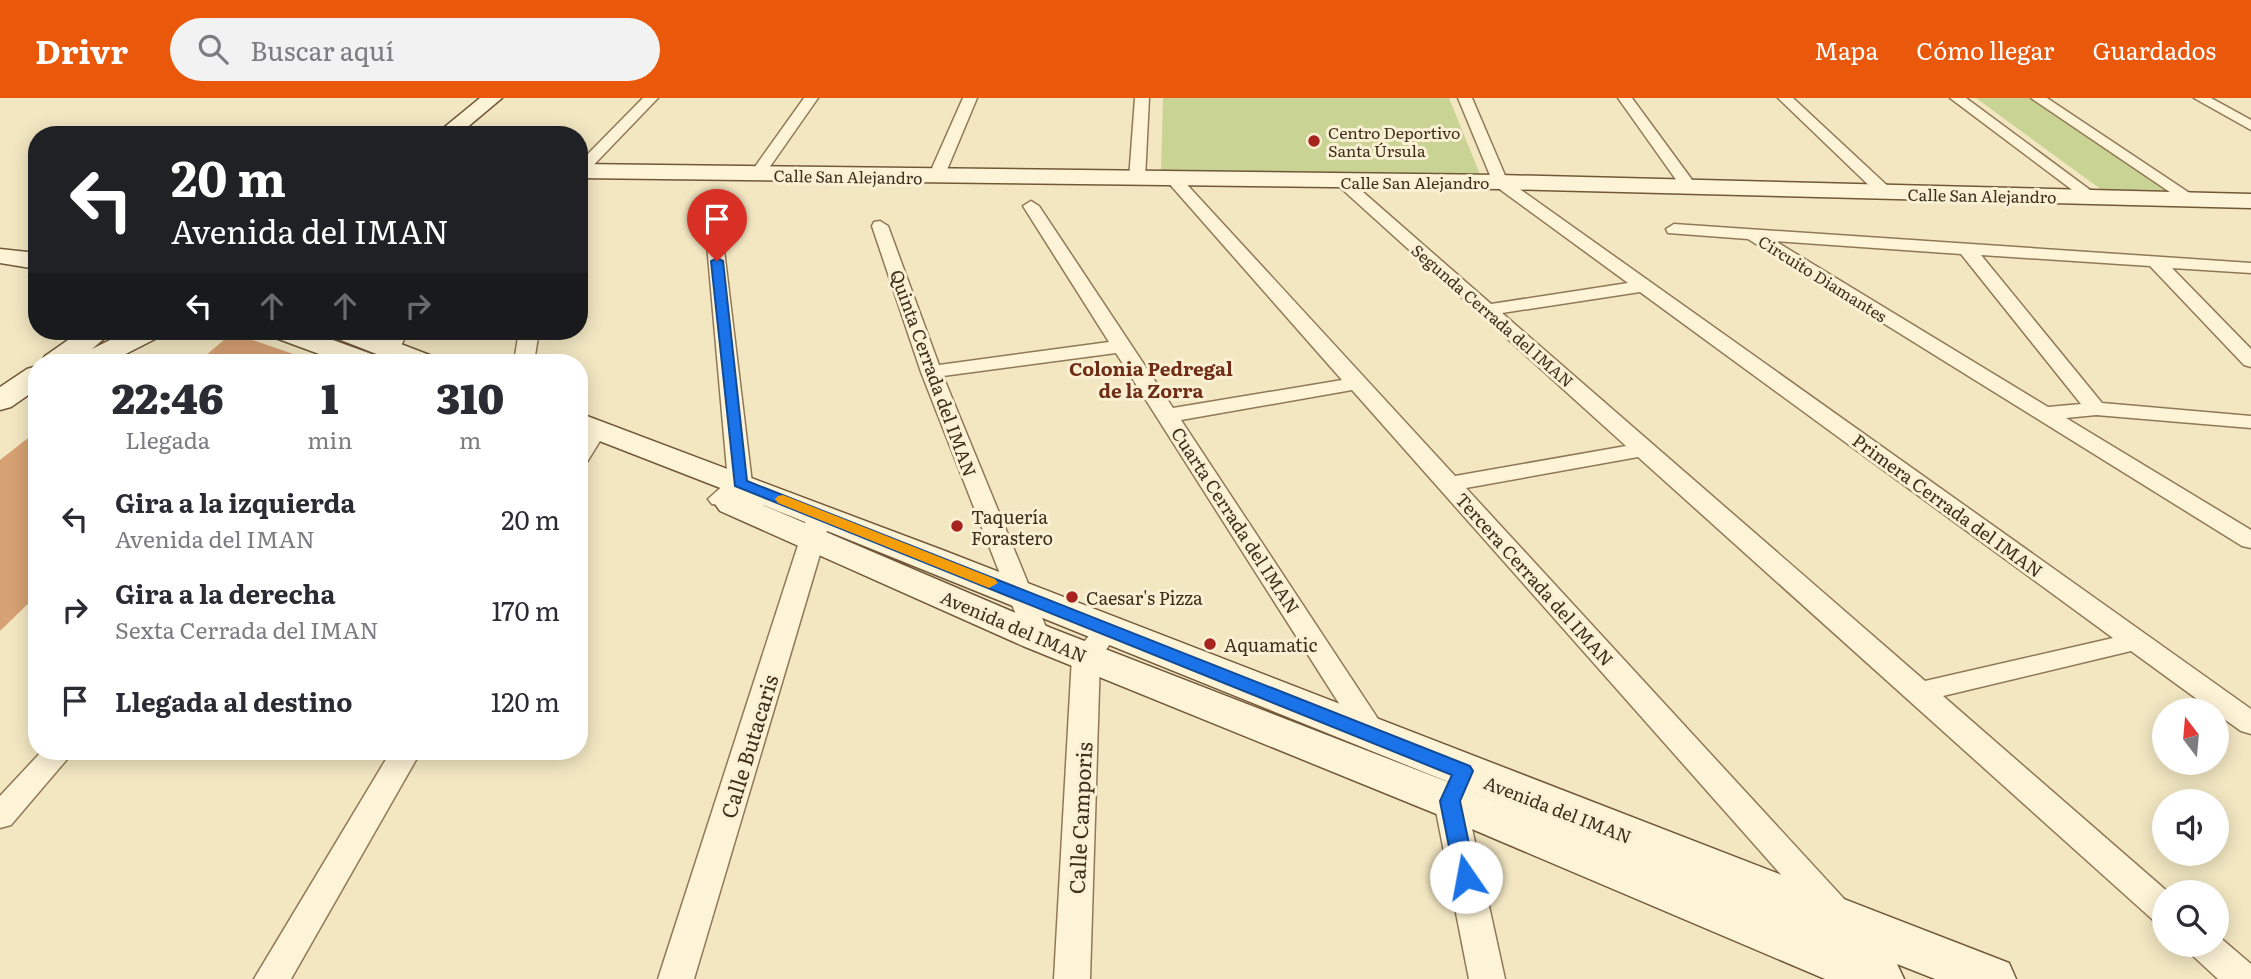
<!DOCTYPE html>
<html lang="es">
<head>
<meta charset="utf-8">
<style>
	:root { --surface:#fff; --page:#f2f2f3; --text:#2b2b33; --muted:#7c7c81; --accent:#ea580c }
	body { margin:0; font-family:Literata,serif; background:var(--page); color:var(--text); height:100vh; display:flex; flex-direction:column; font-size:26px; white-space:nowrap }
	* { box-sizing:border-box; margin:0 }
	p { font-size:23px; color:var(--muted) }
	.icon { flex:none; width:38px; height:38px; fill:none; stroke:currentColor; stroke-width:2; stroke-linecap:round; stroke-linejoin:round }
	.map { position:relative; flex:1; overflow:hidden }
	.side { position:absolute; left:28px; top:256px; width:560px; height:406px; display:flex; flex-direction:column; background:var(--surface); border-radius:28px; box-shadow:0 4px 18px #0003 }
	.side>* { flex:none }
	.banner { position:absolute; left:28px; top:28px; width:560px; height:214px; border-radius:28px; box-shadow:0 4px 18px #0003; background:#202124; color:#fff; overflow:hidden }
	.needle { width:46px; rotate:344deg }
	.fabs { position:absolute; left:2152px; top:600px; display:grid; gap:14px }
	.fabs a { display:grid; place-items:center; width:77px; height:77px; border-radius:50%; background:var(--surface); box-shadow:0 4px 18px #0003; font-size:35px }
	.pin { position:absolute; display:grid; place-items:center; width:60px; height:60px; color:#fff; margin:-72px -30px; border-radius:50% 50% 50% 0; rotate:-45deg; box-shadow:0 0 7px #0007 }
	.pin .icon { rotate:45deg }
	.me { position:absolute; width:77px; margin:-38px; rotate:348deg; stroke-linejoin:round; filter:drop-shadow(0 0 5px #0008) }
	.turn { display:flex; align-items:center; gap:24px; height:147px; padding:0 28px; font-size:32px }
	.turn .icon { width:91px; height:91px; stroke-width:2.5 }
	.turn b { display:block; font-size:49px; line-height:60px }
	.lanes { display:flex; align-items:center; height:66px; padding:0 28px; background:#0003; justify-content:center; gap:35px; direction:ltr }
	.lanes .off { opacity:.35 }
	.eta { display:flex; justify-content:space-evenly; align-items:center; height:119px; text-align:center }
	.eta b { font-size:42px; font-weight:800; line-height:49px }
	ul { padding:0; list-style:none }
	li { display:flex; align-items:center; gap:21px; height:91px; padding:0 28px }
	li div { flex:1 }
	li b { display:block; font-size:26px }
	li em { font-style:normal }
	header { display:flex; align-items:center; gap:42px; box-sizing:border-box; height:98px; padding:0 35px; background:var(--accent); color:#fff }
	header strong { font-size:33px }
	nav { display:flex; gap:38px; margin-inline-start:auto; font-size:24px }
	.search { width:490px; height:63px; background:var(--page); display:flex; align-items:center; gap:18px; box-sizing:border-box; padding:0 24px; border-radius:38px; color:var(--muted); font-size:26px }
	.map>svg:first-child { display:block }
	.green { fill:#c9d394 }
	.building { fill:#d6a173 }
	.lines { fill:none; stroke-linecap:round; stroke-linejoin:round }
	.street-casing { stroke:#907856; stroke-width:3 }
	.secondary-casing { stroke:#725839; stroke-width:3 }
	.street { fill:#fdf3d6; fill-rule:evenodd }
	.secondary { fill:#fdf3d6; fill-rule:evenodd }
	.route { fill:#1a73e8; stroke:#114b97; stroke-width:2 }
	.slow { fill:#f59e0b }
	.poi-dot { fill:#a7231e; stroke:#faf0d3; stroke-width:2.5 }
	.labels { text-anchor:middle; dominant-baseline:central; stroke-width:6; stroke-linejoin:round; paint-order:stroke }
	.far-poi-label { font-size:16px; fill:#3e2e1c; stroke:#faf0d3; text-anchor:start }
	.far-street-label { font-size:16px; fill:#3e2e1c; stroke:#faf0d3 }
	.street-label { font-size:18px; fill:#3e2e1c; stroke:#faf0d3 }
	.poi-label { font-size:18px; fill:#3e2e1c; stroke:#faf0d3; text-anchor:start }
	.neighbourhood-label { font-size:19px; font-weight:bold; fill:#702d16; stroke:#faf0d3 }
	.near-street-label { font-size:21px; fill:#3e2e1c; stroke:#faf0d3 }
</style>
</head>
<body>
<header>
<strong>Drivr</strong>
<div class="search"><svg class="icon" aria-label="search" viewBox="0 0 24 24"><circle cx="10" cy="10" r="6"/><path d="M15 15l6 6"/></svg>Buscar aquí</div>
<nav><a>Mapa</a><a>Cómo llegar</a><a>Guardados</a></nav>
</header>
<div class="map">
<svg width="2251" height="881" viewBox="0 0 2251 881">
	<rect width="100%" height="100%" fill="#f3e7c2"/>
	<g class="green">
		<polygon points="1163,0 1449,0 1481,79 1161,75"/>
		<polygon points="1976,0 2031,0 2173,96 2106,95"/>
	</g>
	<g class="building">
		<polygon points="232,235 305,260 304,264 198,264"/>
		<polygon points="37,333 37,497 0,533 0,362"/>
	</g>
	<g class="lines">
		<defs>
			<g id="street">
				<polygon points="643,0 658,0 584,77 579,79 579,65"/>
				<polygon points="804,0 818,0 762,80 752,80 749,77"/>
				<polygon points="963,0 977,0 944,79 941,82 931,82 928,79"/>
				<polygon points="1135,0 1149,0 1145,81 1137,86 1129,81"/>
				<path d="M1458 0H1472L1507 82 2251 611V636L2241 633 2217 616V612H2212L2131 553 1943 598 2168 794H2165V826L2153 822 1638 359 1466 390 1846 803 1851 813 1846 823 1834 827 1822 823 1352 292 1181 322 1384 630 1389 637 1383 648 1373 651 1363 648 1359 637 1116 255 943 278 1050 539 1047 545 1037 548 1027 545 921 274 872 128 874 124 880 123 888 128 939 267 1109 244 1023 108 1031 103 1039 108 1173 310 1342 282 1166 82 1168 79H1180L1455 378 1626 348 1333 83 1341 78 1347 80 1491 206 1628 185 1494 87ZM1640 194 2113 540 1925 583 1502 215Z"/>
				<polygon points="1618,0 1632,0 1698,90 1696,93 1684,93"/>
				<polygon points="1778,0 1793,0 1892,92 1894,95 1892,98 1880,98"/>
				<polygon points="1950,0 1966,0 2101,100 2099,103 2087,103"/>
				<polygon points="2031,0 2047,0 2200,102 2198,105 2186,105"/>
				<polygon points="2194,0 2211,0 2251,22 2251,32"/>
				<path d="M1674 126 2251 165V175L2172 170 2251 251V269L2244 267 2150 168 1981 157 2102 305 2251 318V330L2096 317 2066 320 2251 432V450L2242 448 1748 141 1668 135 1666 131ZM1775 143 1961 156 2081 306 2048 309Z"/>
				<path d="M714 130 722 135 752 385C742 398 728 410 712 406L708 401 728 383 706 135Z"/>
				<polygon points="388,233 408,233 399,252 403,264 383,264 379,252"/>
				<polygon points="519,233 539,233 534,264 514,264"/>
				<polygon points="597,323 605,325 608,330 587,364 579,366 579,341 589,325"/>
				<polygon points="820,409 828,411 832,416 694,881 658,881 808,416 812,411"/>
				<polygon points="1108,522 1117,525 1121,531 1100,560 1090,881 1054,881 1072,559 1099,525"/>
				<polygon points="42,653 74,653 11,727 0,730 0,698"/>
				<polygon points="391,653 421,653 291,881 254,881"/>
				<polygon points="1454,682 1465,686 1469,694 1466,703 1505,881 1469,881 1434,703 1443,686"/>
				<polygon points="2217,837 2251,866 2251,881 2218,881 2192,857 2187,847 2217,847"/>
			</g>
			<g id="secondary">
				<polygon points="480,0 502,0 458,37 435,37"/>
				<polygon points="579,66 1500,77 2251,96 2251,110 1500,91 579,80"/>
				<polygon points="0,151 37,155 37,171 0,165"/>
				<polygon points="81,233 113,233 92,251 128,233 163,233 159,239 110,264 41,264 45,258"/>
				<polygon points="269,233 308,233 377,258 381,264 341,264 273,239"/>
				<polygon points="329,233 367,233 432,258 436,264 397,264 333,239"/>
				<polygon points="37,268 37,291 11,309 0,312 0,289 27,271"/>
				<path d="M579 315 945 453 2009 865 2016 881H1935L1897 866 1904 881H1825L1434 715 1023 548 720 413 715 406 720 399 732 396 741 398 579 335ZM758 405 1827 837 1466 691 1051 530Z"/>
			</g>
		</defs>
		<use href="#street" class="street-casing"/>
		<use href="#secondary" class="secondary-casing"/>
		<use href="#street" class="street"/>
		<use href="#secondary" class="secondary"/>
	</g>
	<polygon class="route" points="717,160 723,163 747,383 1470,668 1473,673 1460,703 1476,779 1473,786 1466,788 1458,786 1455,779 1440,703 1452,677 735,388 711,163"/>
	<polygon class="slow" points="783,397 995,481 998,485 989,490 984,488 778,405 775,401 778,398"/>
	<g class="poi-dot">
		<circle cx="1314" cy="43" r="7"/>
		<circle cx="957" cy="428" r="7"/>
		<circle cx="1072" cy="499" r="7"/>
		<circle cx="1210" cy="546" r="7"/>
	</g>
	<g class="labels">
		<g class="far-poi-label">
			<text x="1328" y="34">Centro Deportivo<tspan x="1328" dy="18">Santa Úrsula</tspan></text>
		</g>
		<g class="far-street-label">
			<text transform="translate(848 78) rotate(1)">Calle San Alejandro</text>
			<text x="1415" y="84">Calle San Alejandro</text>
			<text transform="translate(1982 97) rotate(1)">Calle San Alejandro</text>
			<text transform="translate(1823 180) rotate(32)">Circuito Diamantes</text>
			<text transform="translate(1493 217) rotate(41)">Segunda Cerrada del IMAN</text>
		</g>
		<g class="street-label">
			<text transform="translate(934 275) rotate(70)">Quinta Cerrada del IMAN</text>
			<text transform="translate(1948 407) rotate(36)">Primera Cerrada del IMAN</text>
			<text transform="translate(1236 422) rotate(57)">Cuarta Cerrada del IMAN</text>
			<text transform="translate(1535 481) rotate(48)">Tercera Cerrada del IMAN</text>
			<text transform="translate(1014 528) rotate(23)">Avenida del IMAN</text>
			<text transform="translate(1558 711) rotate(21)">Avenida del IMAN</text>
		</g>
		<g class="poi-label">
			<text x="971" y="418">Taquería<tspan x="971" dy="21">Forastero</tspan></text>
			<text x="1086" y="499">Caesar's Pizza</text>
			<text x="1224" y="546">Aquamatic</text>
		</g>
		<g class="neighbourhood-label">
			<text x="1151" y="270">Colonia Pedregal<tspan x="1151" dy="22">de la Zorra</tspan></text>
		</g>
		<g class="near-street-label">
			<text transform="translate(748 648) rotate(-73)">Calle Butacaris</text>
			<text transform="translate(1079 720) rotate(-87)">Calle Camporis</text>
		</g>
	</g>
</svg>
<div class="fabs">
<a><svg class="needle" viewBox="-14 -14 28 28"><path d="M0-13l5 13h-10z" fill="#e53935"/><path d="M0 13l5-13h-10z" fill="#7c7c81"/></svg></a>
<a><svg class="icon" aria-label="sound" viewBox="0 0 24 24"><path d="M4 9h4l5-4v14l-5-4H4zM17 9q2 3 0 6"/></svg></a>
<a><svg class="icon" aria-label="search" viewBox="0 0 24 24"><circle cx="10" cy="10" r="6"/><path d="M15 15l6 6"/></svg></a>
</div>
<div class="pin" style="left:717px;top:163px;background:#d93025"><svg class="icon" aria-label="arrive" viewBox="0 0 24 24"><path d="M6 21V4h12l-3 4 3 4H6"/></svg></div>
<svg class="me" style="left:1466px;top:779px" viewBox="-20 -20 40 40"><circle r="19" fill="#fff"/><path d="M0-13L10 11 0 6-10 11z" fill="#1a73e8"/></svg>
<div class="banner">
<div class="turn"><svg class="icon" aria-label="left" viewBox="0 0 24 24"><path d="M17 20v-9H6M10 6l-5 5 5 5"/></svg><div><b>20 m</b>Avenida del IMAN</div></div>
<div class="lanes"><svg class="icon" aria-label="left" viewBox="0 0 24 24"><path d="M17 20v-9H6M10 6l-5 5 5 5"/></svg><svg class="icon off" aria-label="ahead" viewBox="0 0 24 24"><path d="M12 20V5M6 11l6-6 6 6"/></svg><svg class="icon off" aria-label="ahead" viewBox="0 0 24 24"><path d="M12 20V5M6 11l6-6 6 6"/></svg><svg class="icon off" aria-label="right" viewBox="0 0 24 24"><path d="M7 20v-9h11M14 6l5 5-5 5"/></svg></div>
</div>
<section class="side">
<div class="eta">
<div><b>22:46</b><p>Llegada</p></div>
<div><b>1</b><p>min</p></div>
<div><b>310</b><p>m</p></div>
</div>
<ul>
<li><svg class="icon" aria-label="left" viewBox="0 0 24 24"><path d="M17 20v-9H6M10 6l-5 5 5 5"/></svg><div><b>Gira a la izquierda</b><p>Avenida del IMAN</p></div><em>20 m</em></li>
<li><svg class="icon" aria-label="right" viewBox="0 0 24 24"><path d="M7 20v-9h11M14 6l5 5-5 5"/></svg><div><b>Gira a la derecha</b><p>Sexta Cerrada del IMAN</p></div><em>170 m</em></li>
<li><svg class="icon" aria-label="arrive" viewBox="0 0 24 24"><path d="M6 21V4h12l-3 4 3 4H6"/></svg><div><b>Llegada al destino</b></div><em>120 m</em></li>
</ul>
</section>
</div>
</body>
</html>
